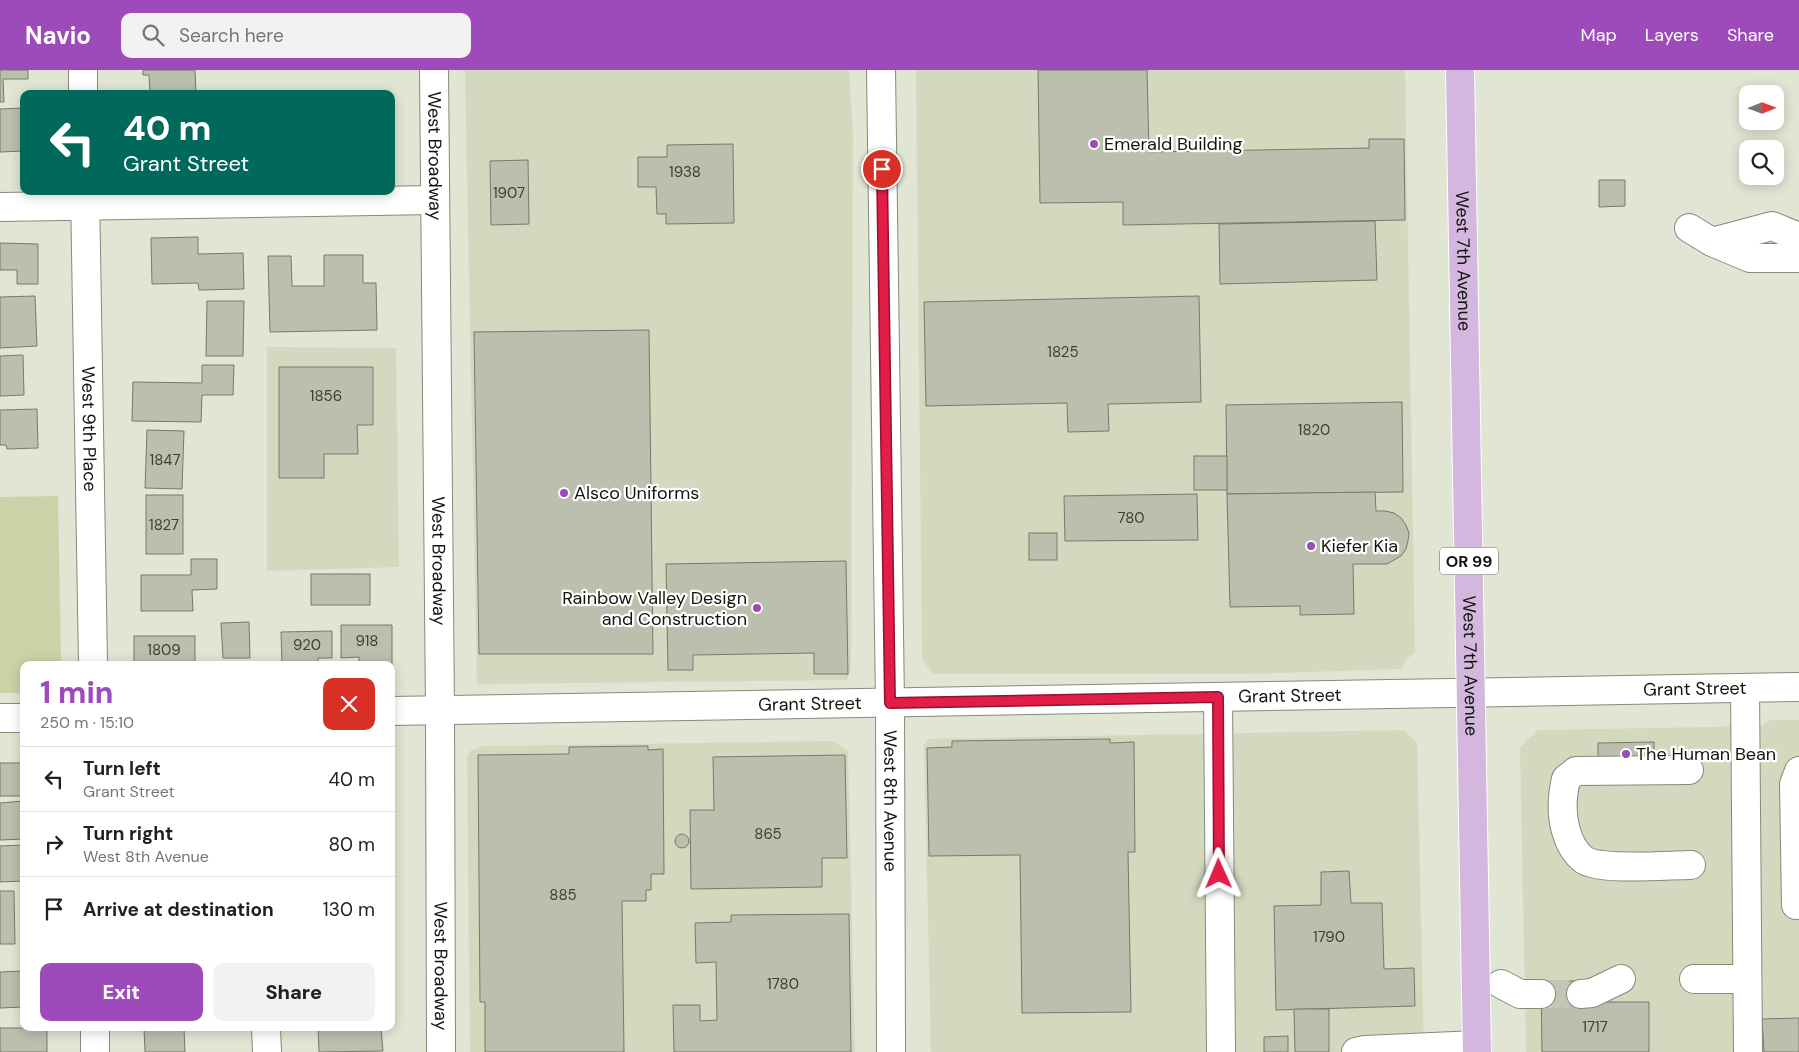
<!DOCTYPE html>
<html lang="en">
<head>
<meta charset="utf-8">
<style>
	:root { --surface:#fff; --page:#f2f2f2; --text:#202124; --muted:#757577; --line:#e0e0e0; --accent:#9d4bba }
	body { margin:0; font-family:"DM Sans",sans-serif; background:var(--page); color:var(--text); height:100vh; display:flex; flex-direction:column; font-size:19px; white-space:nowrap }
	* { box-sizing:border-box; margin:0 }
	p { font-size:16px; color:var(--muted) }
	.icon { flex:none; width:28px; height:28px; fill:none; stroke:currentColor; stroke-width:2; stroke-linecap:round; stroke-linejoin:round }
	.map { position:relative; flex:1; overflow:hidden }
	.details { position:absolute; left:20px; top:591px; width:375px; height:370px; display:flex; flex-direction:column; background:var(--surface); border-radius:10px; box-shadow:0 2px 12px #0003 }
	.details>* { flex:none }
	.top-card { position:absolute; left:20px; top:20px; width:375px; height:105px; border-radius:10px; box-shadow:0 2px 12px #0003; background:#00695c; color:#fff; overflow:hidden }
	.needle { width:32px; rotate:89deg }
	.tools { position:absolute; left:1739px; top:15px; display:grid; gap:10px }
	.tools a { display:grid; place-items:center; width:45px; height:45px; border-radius:10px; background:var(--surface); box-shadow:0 2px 12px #0003; font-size:25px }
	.pin { position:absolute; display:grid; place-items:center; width:42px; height:42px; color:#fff; margin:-21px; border:2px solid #fff; border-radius:50%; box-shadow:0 1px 5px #0007 }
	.me { position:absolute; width:55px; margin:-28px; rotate:359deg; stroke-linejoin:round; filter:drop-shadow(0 0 4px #0008) }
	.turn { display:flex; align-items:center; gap:18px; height:105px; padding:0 20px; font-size:22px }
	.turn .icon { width:65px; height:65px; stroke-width:2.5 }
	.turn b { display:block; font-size:35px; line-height:42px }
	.round { display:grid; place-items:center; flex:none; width:52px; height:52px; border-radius:10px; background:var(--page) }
	.head { display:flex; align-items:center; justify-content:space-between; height:85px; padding:0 20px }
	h1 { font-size:30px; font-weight:800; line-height:38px; color:var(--accent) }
	.primary-button { display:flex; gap:10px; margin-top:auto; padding:10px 20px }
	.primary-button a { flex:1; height:58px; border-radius:10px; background:var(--accent); color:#fff; font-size:20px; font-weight:800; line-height:58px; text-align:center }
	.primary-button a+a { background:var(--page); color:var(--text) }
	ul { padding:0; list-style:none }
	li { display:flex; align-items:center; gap:15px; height:65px; padding:0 20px; border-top:1px solid var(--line) }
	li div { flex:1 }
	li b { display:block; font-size:19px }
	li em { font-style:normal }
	header { display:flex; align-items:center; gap:30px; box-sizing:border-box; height:70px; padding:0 25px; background:var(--accent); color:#fff }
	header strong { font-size:24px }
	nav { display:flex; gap:28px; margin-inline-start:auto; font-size:18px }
	.search { width:350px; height:45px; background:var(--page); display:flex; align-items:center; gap:12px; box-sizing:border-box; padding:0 18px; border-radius:10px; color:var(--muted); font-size:19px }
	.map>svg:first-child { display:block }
	.built { fill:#d3d9bf }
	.green { fill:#cad3a8 }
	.building { fill:#bbbfad; stroke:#767a69 }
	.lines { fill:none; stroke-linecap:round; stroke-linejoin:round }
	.minor-tunnel { stroke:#c2c6b5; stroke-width:28; stroke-dasharray:28 14; stroke-linecap:butt }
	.minor-casing { stroke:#878a79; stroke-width:30 }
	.major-casing { stroke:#fff; stroke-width:30 }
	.minor { stroke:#fff; stroke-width:28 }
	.major { stroke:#d4b7df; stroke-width:28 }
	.route-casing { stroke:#92132f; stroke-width:12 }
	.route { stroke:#e11d48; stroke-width:9 }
	.poi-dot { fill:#9d4bba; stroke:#fff; stroke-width:2 }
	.labels { text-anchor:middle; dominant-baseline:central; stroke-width:4.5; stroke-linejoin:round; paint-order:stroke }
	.number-label { font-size:15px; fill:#3d3f36 }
	.shield { fill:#fff; stroke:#5a5a56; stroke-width:1 }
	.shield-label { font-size:16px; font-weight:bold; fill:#13140e }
	.poi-label { font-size:18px; fill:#13140e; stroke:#fff; text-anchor:start }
	.street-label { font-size:18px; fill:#13140e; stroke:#fff }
</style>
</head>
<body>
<header>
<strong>Navio</strong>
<div class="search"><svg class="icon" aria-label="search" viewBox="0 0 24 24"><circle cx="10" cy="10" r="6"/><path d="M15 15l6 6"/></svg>Search here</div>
<nav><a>Map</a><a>Layers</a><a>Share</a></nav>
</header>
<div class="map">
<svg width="1799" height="982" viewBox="0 0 1799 982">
	<rect width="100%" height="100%" fill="#e1e5d3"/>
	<g class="built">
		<polygon points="465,0 849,0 853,65 851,600 847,610 477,614"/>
		<polygon points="916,0 1405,0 1415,582 1406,590 1402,599 1245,604 934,604 922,590"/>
		<polygon points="267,277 396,278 399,497 267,501"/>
		<polygon points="1770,650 1799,650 1799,982 1526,982 1520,677 1538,660 1762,656"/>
		<polygon points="1404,660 1417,673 1424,982 931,982 924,675 929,669"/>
		<polygon points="833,671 848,681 855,982 470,982 467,687 470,681 483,676"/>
	</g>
	<polygon class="green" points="58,426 61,595 24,595 24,623 0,623 0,427"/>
	<g class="building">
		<polygon points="0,0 28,0 28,9 3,9 4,32 0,32"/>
		<polygon points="143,0 195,0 196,24 150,24 149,5 143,5"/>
		<polygon points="1038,0 1147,0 1149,82 1369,78 1369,69 1404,69 1405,150 1123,155 1123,132 1040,133"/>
		<polygon points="24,38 24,81 0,82 0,39"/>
		<polygon points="733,74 734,153 666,154 666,144 657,144 656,117 638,117 638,87 667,87 667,75"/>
		<polygon points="528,90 529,154 491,155 490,91"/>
		<polygon points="1599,110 1625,110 1625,136 1599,137"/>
		<polygon points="1375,151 1377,210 1220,214 1219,154"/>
		<polygon points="198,167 198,184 243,183 244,219 199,220 198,213 152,214 151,168"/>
		<polygon points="0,173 38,174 38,214 17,214 17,200 0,200"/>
		<polygon points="324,185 363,185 363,213 376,213 377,260 270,262 268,186 291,186 292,216 324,216"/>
		<polygon points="35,226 37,276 0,278 0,227"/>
		<polygon points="1199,226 1201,332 1108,334 1109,361 1068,362 1067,333 926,336 924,232"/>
		<polygon points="207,231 244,231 243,286 206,286"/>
		<polygon points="649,260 653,584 479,584 474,262"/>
		<polygon points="23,285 24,325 0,326 0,286"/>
		<polygon points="202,295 234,295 233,325 202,325 201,352 132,351 133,312 202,313"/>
		<polygon points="279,297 373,297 373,355 357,355 358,384 324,384 324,408 279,408"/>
		<polygon points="1402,332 1403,422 1227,424 1226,335"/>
		<polygon points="37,339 38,378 7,379 6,375 0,375 0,340"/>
		<polygon points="147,360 184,361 182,419 145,418"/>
		<rect x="1194" y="386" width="33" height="34"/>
		<polygon points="1375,422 1376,441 1385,441 1394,443 1401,448 1406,455 1409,463 1408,471 1406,479 1401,486 1387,494 1353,494 1354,544 1300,545 1300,536 1230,537 1227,424"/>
		<polygon points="1197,424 1198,470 1065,471 1064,426"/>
		<rect x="146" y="425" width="37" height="59"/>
		<rect x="1029" y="463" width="28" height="27"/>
		<polygon points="191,489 217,489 217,519 192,520 193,541 141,541 141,505 191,505"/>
		<polygon points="846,491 848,604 814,604 814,583 693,585 693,600 668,600 666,494"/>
		<rect x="311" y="504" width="59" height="31"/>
		<polygon points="249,552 250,588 223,588 221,553"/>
		<polygon points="341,555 392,555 392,598 391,595 359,595 359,587 341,588"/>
		<polygon points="332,561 332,588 318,588 318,595 282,595 281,562"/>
		<rect x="134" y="566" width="61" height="29"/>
		<polygon points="1110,669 1110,673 1134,672 1135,782 1128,782 1131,942 1022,943 1020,785 929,786 927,678 952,677 952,671"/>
		<polygon points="1654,672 1654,696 1598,697 1598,673"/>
		<polygon points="648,676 648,680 663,679 664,804 651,804 651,820 646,820 646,831 622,831 624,982 485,982 485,932 480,932 478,685 569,684 569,677"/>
		<polygon points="845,685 847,788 822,788 822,817 691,819 690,740 714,740 713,687"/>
		<rect x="0" y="693" width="24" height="33"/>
		<polygon points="24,731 24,769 0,770 0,733"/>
		<circle cx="682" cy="771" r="7"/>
		<polygon points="24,775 24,811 0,812 0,776"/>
		<polygon points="1349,801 1351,833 1382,833 1384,899 1414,898 1415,936 1276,940 1274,836 1321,835 1321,802"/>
		<polygon points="0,821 14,821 15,874 0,874"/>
		<polygon points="849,844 851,982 674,982 673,935 700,935 700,951 717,950 716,892 696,893 695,853 731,852 731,845"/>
		<polygon points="24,901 24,937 0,938 0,902"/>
		<polygon points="1541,911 1581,911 1581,932 1649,932 1649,982 1542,982"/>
		<polygon points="1294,939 1329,939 1329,982 1295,982"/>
		<polygon points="1799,948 1799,982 1764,982 1762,949"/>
		<rect x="0" y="958" width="47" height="24"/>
		<polygon points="144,958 184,958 185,982 145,982"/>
		<polygon points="318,958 381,958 383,981 319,982"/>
		<polygon points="1288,966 1288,982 1264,982 1264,967"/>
	</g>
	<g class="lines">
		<polyline class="minor-tunnel" points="1541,924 1581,924"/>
		<defs>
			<g id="minor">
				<polyline points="83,0 83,24"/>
				<path id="s1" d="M434 0 440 640 441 982"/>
				<path id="s2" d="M881 0 890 633 891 982"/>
				<path id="s3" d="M85 121 93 595"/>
				<polyline points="0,137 435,130"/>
				<polyline points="1689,158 1712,172 1772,156 1799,167"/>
				<polyline points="1712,172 1750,188 1799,188"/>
				<polyline points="1745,618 1748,982"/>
				<polyline points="1218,627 1221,982"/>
				<path id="s4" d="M391 641 1799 617"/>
				<polyline points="0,648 24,648"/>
				<path d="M1689 700 1576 701 1566 709C1562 726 1561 744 1566 761 1569 772 1575 783 1584 790 1602 801 1668 795 1691 795"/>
				<polyline points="1796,835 1794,714 1799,701"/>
				<polyline points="1694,909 1747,909"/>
				<polyline points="1501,914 1520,924 1541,924"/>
				<polyline points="1581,924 1592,923 1621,909"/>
				<polyline points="95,958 95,982"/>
				<polyline points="266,958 267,982"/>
				<polyline points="1356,982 1365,980 1477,975"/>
			</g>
			<g id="major">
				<path id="s5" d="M1460 0 1477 982"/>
			</g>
		</defs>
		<use href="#minor" class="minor-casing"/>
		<use href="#major" class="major-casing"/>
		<use href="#minor" class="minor"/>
		<use href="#major" class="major"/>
	</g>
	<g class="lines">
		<defs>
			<polyline id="route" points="882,99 890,633 1218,627 1219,804"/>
		</defs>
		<use href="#route" class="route-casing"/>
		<use href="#route" class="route"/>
	</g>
	<g class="poi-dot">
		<circle cx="1094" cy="74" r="5"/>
		<circle cx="564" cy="423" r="5"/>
		<circle cx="1311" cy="476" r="5"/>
		<circle cx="757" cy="538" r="5"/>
		<circle cx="1626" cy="684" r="5"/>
	</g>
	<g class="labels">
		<g class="number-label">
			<text x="685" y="102">1938</text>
			<text x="509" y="123">1907</text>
			<text x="1063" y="282">1825</text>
			<text x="326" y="326">1856</text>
			<text x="1314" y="360">1820</text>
			<text x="165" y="390">1847</text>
			<text x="1131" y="448">780</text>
			<text x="164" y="455">1827</text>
			<text x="367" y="571">918</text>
			<text x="307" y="575">920</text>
			<text x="164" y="580">1809</text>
			<text x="768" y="764">865</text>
			<text x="563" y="825">885</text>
			<text x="1329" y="867">1790</text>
			<text x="783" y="914">1780</text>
			<text x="1595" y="957">1717</text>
		</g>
		<rect class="shield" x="1440" y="477.5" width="58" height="27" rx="4"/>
		<g class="shield-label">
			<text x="1469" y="491">OR 99</text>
		</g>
		<g class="poi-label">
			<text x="1104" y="74">Emerald Building</text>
			<text x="574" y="423">Alsco Uniforms</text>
			<text x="1321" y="476">Kiefer Kia</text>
			<text x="747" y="528" text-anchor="end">Rainbow Valley Design<tspan x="747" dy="21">and Construction</tspan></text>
			<text x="1636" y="684">The Human Bean</text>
		</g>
		<g class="street-label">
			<text stroke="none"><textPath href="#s1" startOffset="86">West Broadway</textPath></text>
			<text stroke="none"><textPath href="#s5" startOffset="191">West 7th Avenue</textPath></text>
			<text stroke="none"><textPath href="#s3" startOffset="238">West 9th Place</textPath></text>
			<text stroke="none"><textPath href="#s1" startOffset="491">West Broadway</textPath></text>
			<text stroke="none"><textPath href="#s5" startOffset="596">West 7th Avenue</textPath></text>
			<text stroke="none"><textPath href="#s4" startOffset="1304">Grant Street</textPath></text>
			<text stroke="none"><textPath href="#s4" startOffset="899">Grant Street</textPath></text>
			<text stroke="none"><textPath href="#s4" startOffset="419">Grant Street</textPath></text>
			<text stroke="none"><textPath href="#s2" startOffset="731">West 8th Avenue</textPath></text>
			<text stroke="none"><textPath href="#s1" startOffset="896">West Broadway</textPath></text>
		</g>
	</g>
</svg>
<div class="tools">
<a><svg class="needle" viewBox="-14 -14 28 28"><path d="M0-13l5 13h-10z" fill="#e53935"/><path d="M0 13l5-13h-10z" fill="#757577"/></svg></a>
<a><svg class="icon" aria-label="search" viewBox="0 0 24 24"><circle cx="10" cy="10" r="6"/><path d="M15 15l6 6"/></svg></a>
</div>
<div class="pin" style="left:882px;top:99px;background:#d93025"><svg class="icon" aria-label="arrive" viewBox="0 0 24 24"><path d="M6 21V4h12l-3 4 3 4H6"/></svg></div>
<svg class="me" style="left:1219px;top:804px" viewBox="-20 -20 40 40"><path d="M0-17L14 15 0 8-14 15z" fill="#e11d48" stroke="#fff" stroke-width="4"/></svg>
<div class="top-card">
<div class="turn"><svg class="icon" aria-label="left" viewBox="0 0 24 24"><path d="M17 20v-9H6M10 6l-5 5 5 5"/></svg><div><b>40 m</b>Grant Street</div></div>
</div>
<section class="details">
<div class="head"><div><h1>1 min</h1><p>250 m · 15:10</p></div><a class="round" style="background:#d93025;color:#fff"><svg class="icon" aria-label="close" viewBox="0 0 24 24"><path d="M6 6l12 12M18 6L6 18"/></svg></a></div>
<ul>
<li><svg class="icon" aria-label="left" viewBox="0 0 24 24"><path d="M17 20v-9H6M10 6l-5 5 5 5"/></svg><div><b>Turn left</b><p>Grant Street</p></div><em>40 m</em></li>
<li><svg class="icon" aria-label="right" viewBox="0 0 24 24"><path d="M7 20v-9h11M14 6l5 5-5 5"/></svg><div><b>Turn right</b><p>West 8th Avenue</p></div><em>80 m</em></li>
<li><svg class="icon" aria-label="arrive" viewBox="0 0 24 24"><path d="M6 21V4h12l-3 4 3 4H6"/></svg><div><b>Arrive at destination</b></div><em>130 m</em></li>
</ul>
<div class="primary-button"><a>Exit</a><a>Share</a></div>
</section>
</div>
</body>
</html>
